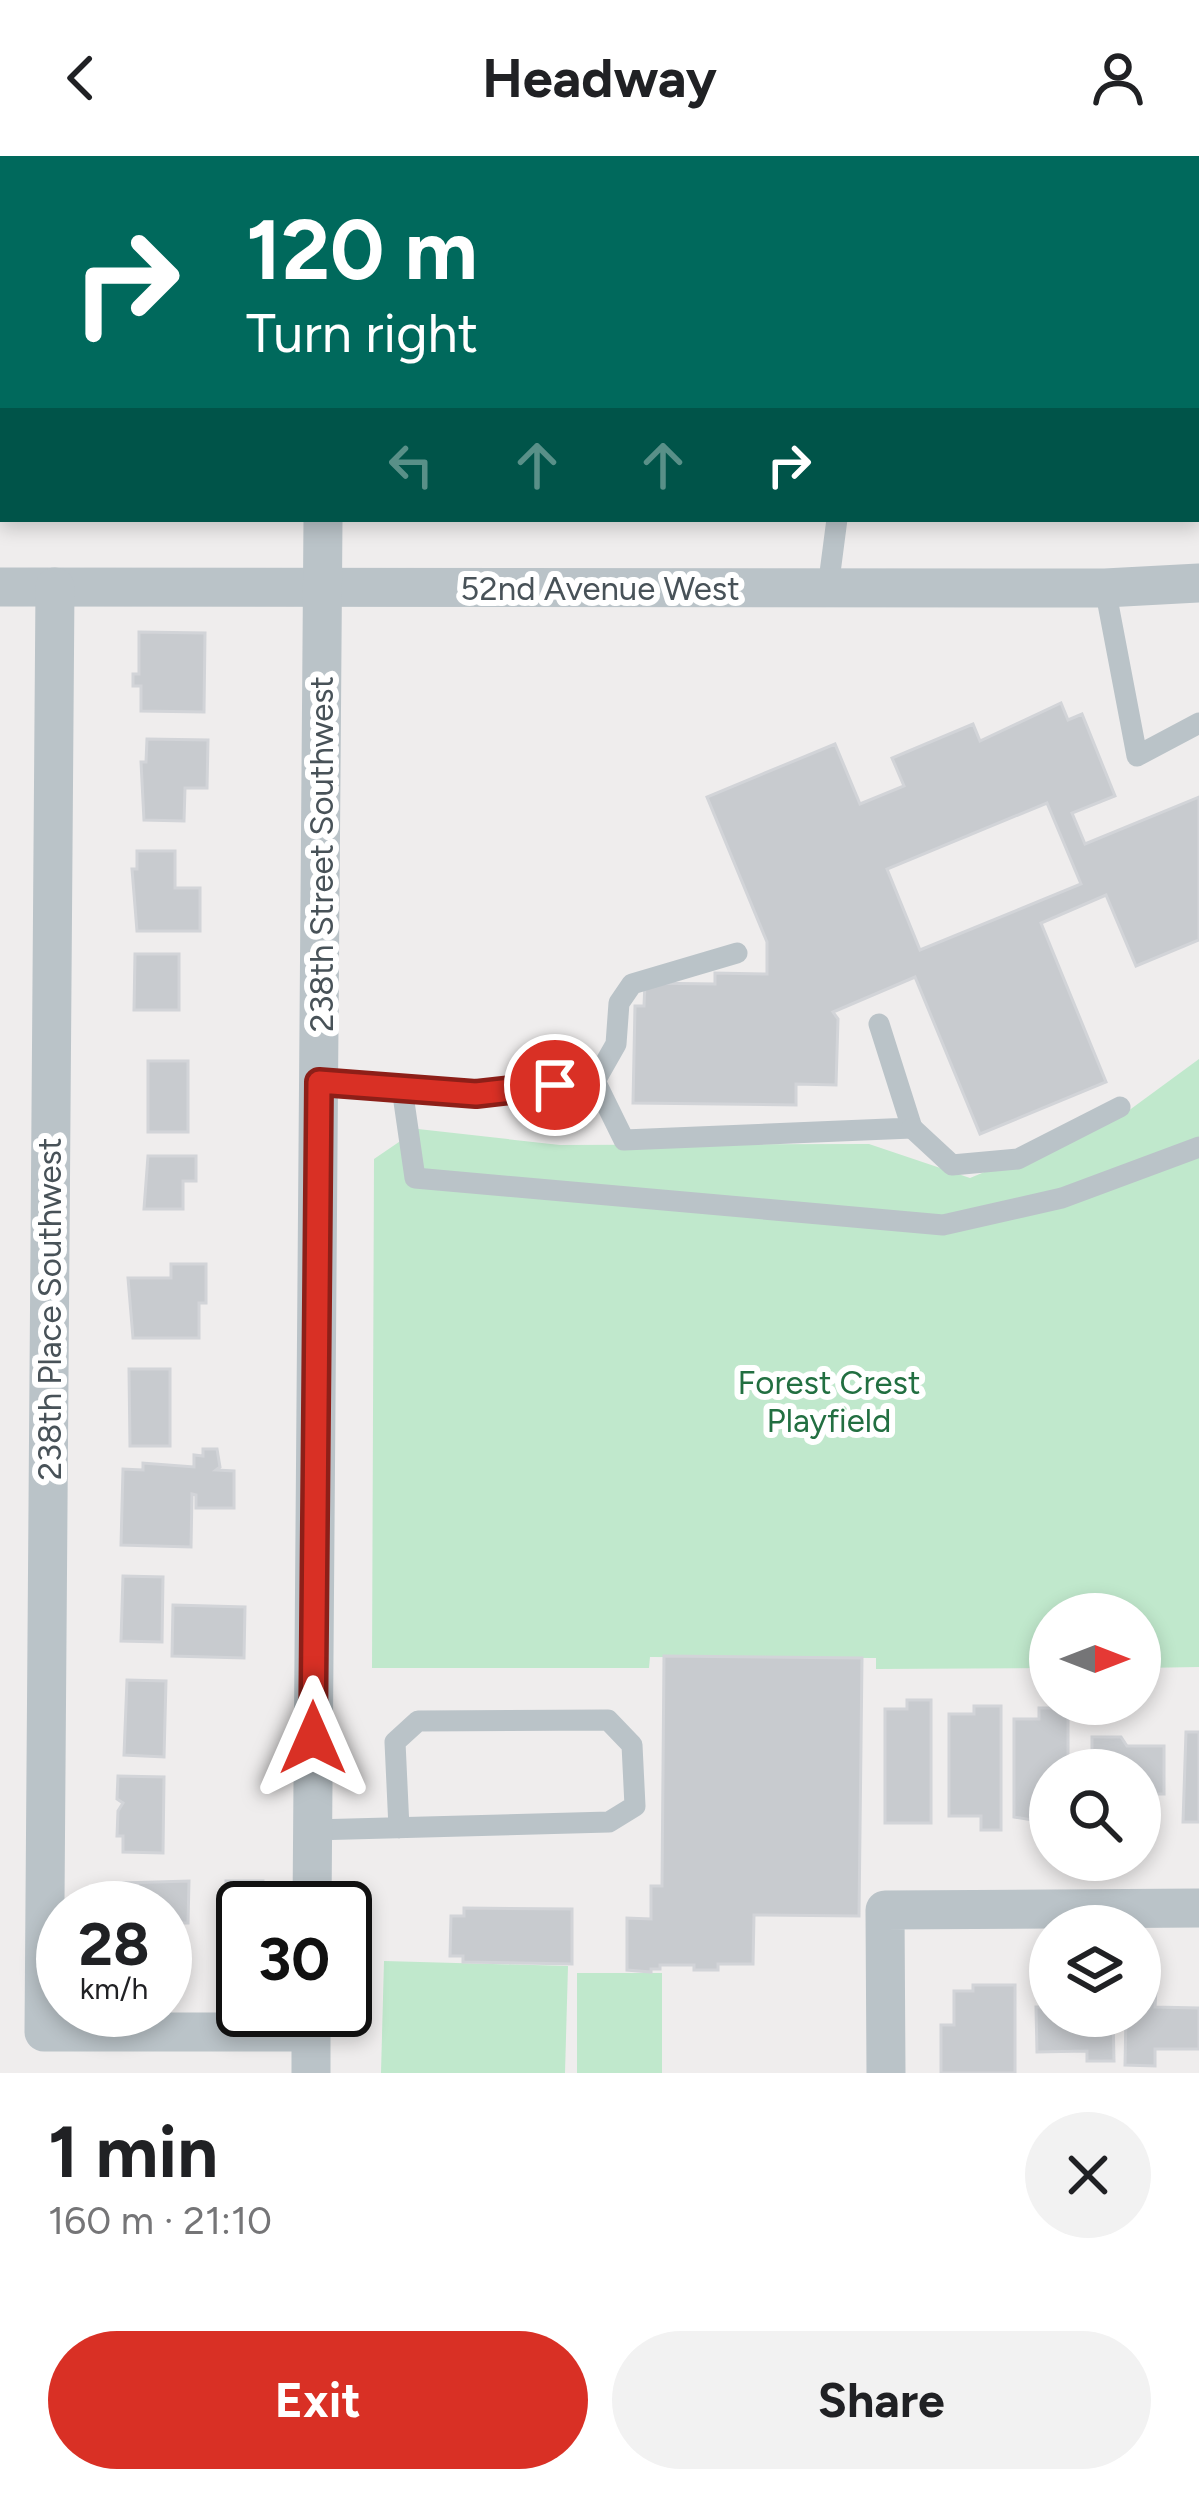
<!DOCTYPE html>
<html lang="en">
<head>
<meta charset="utf-8">
<style>
	:root { --surface:#fff; --page:#f2f2f2; --text:#202124; --muted:#757577; --accent:#d93025 }
	body { margin:0; font-family:Figtree,sans-serif; background:var(--page); color:var(--text); height:100vh; display:flex; flex-direction:column; font-size:45px; white-space:nowrap }
	* { box-sizing:border-box; margin:0 }
	p { font-size:39px; color:var(--muted) }
	.icon { flex:none; width:66px; height:66px; fill:none; stroke:currentColor; stroke-width:2; stroke-linecap:round; stroke-linejoin:round }
	.map { position:relative; height:1917px; overflow:hidden }
	.side { display:flex; flex-direction:column; background:var(--surface); flex:1 }
	.side>* { flex:none }
	.guide { position:absolute; left:0px; top:0px; width:1200px; height:366px; box-shadow:0 6px 18px #0003; background:#00695c; color:#fff; overflow:hidden }
	.needle { width:78px; rotate:90deg }
	.controls { position:absolute; left:1029px; top:1437px; display:grid; gap:24px }
	.controls a { display:grid; place-items:center; width:132px; height:132px; border-radius:50%; background:var(--surface); box-shadow:0 6px 18px #0003; font-size:60px }
	.speed { position:absolute; left:36px; top:1725px; display:flex; gap:24px; font-size:60px; font-weight:700; text-align:center }
	.speed>* { display:grid; place-content:center; width:156px; height:156px; border-radius:50%; background:var(--surface); box-shadow:0 6px 18px #0003; line-height:1 }
	.speed small { font-size:30px; font-weight:400 }
	.speed .limit { border:6px solid #111; border-radius:18px; background:#fff; color:#111 }
	.pin { position:absolute; display:grid; place-items:center; width:102px; height:102px; color:#fff; margin:-51px; border:6px solid #fff; border-radius:50%; box-shadow:0 3px 12px #0007 }
	.me { position:absolute; width:132px; margin:-66px; rotate:0deg; stroke-linejoin:round; filter:drop-shadow(0 0 9px #0008) }
	.turn { display:flex; align-items:center; gap:42px; height:252px; padding:0 48px; font-size:54px }
	.turn .icon { width:156px; height:156px; stroke-width:2.5 }
	.turn b { display:block; font-size:84px; line-height:102px }
	.lanes { display:flex; align-items:center; height:114px; padding:0 48px; background:#0003; justify-content:center; gap:60px; direction:ltr }
	.lanes .off { opacity:.35 }
	.round { display:grid; place-items:center; flex:none; width:126px; height:126px; border-radius:63px; background:var(--page) }
	.summary { display:flex; align-items:center; justify-content:space-between; height:204px; padding:0 48px }
	h1 { font-size:72px; font-weight:700; line-height:90px }
	.cta { display:flex; gap:24px; margin-top:auto; padding:24px 48px }
	.cta a { flex:1; height:138px; border-radius:72px; background:var(--accent); color:#fff; font-size:48px; font-weight:700; line-height:138px; text-align:center }
	.cta a+a { background:var(--page); color:var(--text) }
	header { display:flex; justify-content:space-between; align-items:center; height:156px; padding:0 48px; background:var(--surface); font-size:54px; font-weight:700 }
	.map>svg:first-child { display:block }
	.green { fill:#c0e8cc }
	.building { fill:#c8cbcf; stroke:#d2d4d8; stroke-width:3; fill-rule:evenodd }
	.lines { fill:none; stroke-linecap:round; stroke-linejoin:round }
	.service { stroke:#bac3c8; stroke-width:21 }
	.minor { stroke:#bac3c8; stroke-width:39 }
	.route-casing { stroke:#8d1f18; stroke-width:30 }
	.route { stroke:#d93025; stroke-width:21 }
	.labels { text-anchor:middle; dominant-baseline:central; stroke-width:12; stroke-linejoin:round; paint-order:stroke }
	.street-label { font-size:33px; fill:#485258; stroke:#fff }
	.park-label { font-size:33px; fill:#226f41; stroke:#fff }
</style>
</head>
<body>
<header><svg class="icon" aria-label="back" viewBox="0 0 24 24"><path d="M15 5l-7 7 7 7"/></svg>Headway<svg class="icon" aria-label="person" viewBox="0 0 24 24"><circle cx="12" cy="8" r="4"/><path d="M4 21q1-7 8-7t8 7"/></svg></header>
<div class="map">
<svg width="1199" height="1917" viewBox="0 0 1199 1917">
	<rect width="100%" height="100%" fill="#efeded"/>
	<g class="green">
		<polygon points="1199,903 1199,1511 1140,1512 1140,1458 1050,1458 1050,1512 876,1513 876,1502 650,1501 649,1512 372,1512 374,1003 418,973 560,989 869,988 970,1022 1124,958"/>
		<polygon points="384,1805 568,1810 565,1917 381,1917"/>
		<rect x="577" y="1817" width="85" height="100"/>
	</g>
	<g class="building">
		<polygon points="139,476 205,477 204,556 141,555 141,530 133,530 133,518 139,518"/>
		<path d="M1061 547 1068 564 1082 558 1115 640 1072 657 1085 688 1199 641V784L1136 810 1106 739 1041 767 1106 926 980 978 915 821 833 856 838 863 836 929 796 928V949L633 947 635 850H644L645 827 715 828V817L767 818V786L707 641 835 588 860 648 904 630 892 602 973 568 980 585ZM1047 647 1081 728 920 794 887 713Z"/>
		<polygon points="147,583 208,584 207,632 185,632 184,665 144,664 141,606 146,606"/>
		<polygon points="137,695 175,695 175,732 200,732 200,775 137,775 132,713 137,713"/>
		<polygon points="135,798 179,798 179,854 134,854"/>
		<rect x="148" y="905" width="40" height="71"/>
		<polygon points="148,1000 196,1000 196,1025 183,1025 183,1053 144,1053"/>
		<polygon points="171,1108 206,1108 206,1147 199,1147 199,1182 133,1182 128,1122 171,1122"/>
		<polygon points="129,1213 170,1213 170,1290 130,1290"/>
		<polygon points="203,1293 217,1293 220,1311 216,1314 234,1315 234,1352 196,1352 196,1339 192,1338 191,1391 121,1389 123,1313 143,1314 143,1307 194,1311 194,1299 203,1300"/>
		<polygon points="123,1420 163,1421 162,1486 121,1485"/>
		<polygon points="173,1449 245,1451 244,1502 172,1500"/>
		<polygon points="664,1500 862,1502 859,1760 754,1759 753,1808 718,1808 718,1814 694,1814 694,1809 660,1809 660,1813 651,1813 651,1816 627,1814 627,1762 651,1763 651,1730 662,1730"/>
		<polygon points="127,1524 166,1525 164,1601 124,1599"/>
		<polygon points="907,1544 931,1544 931,1667 885,1667 885,1553 907,1553"/>
		<polygon points="974,1550 1001,1550 1001,1674 981,1674 981,1660 949,1660 949,1558 974,1558"/>
		<polygon points="1039,1552 1068,1552 1068,1614 1050,1614 1050,1667 1014,1661 1014,1563 1039,1563"/>
		<polygon points="1186,1576 1199,1576 1199,1666 1183,1666"/>
		<polygon points="1092,1581 1121,1581 1127,1590 1164,1590 1164,1638 1151,1638 1151,1632 1140,1632 1140,1614 1092,1614"/>
		<polygon points="118,1620 164,1621 163,1697 123,1696 123,1680 117,1680 118,1655 123,1647 117,1643"/>
		<polygon points="189,1725 188,1767 165,1767 165,1752 121,1752 121,1727"/>
		<polygon points="226,1725 263,1725 264,1752 243,1752 243,1759 227,1760"/>
		<polygon points="464,1752 572,1753 572,1808 463,1806 463,1800 450,1800 451,1760 464,1760"/>
		<polygon points="973,1829 1015,1829 1015,1917 941,1917 941,1869 954,1869 954,1835 973,1835"/>
		<polygon points="1140,1833 1156,1834 1155,1851 1199,1852 1199,1893 1155,1893 1155,1910 1125,1909 1126,1860 1140,1860"/>
		<polygon points="1036,1851 1050,1851 1050,1860 1113,1860 1114,1905 1087,1905 1087,1895 1037,1896"/>
	</g>
	<g class="lines">
		<g class="service">
			<polyline points="828,432 837,363"/>
			<polyline points="1105,432 1137,600 1199,567"/>
			<polyline points="595,925 624,984 912,972 879,868"/>
			<polyline points="595,925 616,888 619,847 632,828 737,797"/>
			<polyline points="319,926 476,938 595,925"/>
			<polyline points="402,932 415,1022 943,1069 1062,1042 1199,991"/>
			<polyline points="912,972 952,1009 1018,1003 1120,951"/>
			<polyline points="312,1674 609,1666 635,1650 632,1589 608,1564 418,1565 395,1586 399,1672"/>
		</g>
		<g class="minor">
			<polyline points="324,3 324,0"/>
			<polyline points="0,431 1105,432 1199,427"/>
			<polyline points="55,431 44,1876 311,1876"/>
			<polyline points="312,1752 323,363"/>
			<polyline points="311,1854 311,1917"/>
			<polyline points="886,1917 885,1754 1199,1752"/>
		</g>
	</g>
	<g class="lines">
		<defs>
			<polyline id="route" points="313,1582 319,926 476,938 555,929"/>
		</defs>
		<use href="#route" class="route-casing"/>
		<use href="#route" class="route"/>
	</g>
	<g class="labels">
		<g class="street-label">
			<text x="600" y="432">52nd Avenue West</text>
			<text transform="translate(321 698) rotate(-90)">238th Street Southwest</text>
			<text transform="translate(49 1153) rotate(-90)">238th Place Southwest</text>
		</g>
		<g class="park-label">
			<text x="829" y="1226">Forest Crest<tspan x="829" dy="38">Playfield</tspan></text>
		</g>
	</g>
</svg>
<div class="controls">
<a><svg class="needle" viewBox="-14 -14 28 28"><path d="M0-13l5 13h-10z" fill="#e53935"/><path d="M0 13l5-13h-10z" fill="#757577"/></svg></a>
<a><svg class="icon" aria-label="search" viewBox="0 0 24 24"><circle cx="10" cy="10" r="6"/><path d="M15 15l6 6"/></svg></a>
<a><svg class="icon" aria-label="layers" viewBox="0 0 24 24"><path d="M12 4l9 5-9 5-9-5zM3 14l9 5 9-5"/></svg></a>
</div>
<div class="speed"><div>28<small>km/h</small></div><div class="limit">30</div></div>
<div class="pin" style="left:555px;top:929px;background:#d93025"><svg class="icon" aria-label="arrive" viewBox="0 0 24 24"><path d="M6 21V4h12l-3 4 3 4H6"/></svg></div>
<svg class="me" style="left:313px;top:1582px" viewBox="-20 -20 40 40"><path d="M0-17L14 15 0 8-14 15z" fill="#d93025" stroke="#fff" stroke-width="4"/></svg>
<div class="guide">
<div class="turn"><svg class="icon" aria-label="right" viewBox="0 0 24 24"><path d="M7 20v-9h11M14 6l5 5-5 5"/></svg><div><b>120 m</b>Turn right</div></div>
<div class="lanes"><svg class="icon off" aria-label="left" viewBox="0 0 24 24"><path d="M17 20v-9H6M10 6l-5 5 5 5"/></svg><svg class="icon off" aria-label="ahead" viewBox="0 0 24 24"><path d="M12 20V5M6 11l6-6 6 6"/></svg><svg class="icon off" aria-label="ahead" viewBox="0 0 24 24"><path d="M12 20V5M6 11l6-6 6 6"/></svg><svg class="icon" aria-label="right" viewBox="0 0 24 24"><path d="M7 20v-9h11M14 6l5 5-5 5"/></svg></div>
</div>
</div>
<section class="side">
<div class="summary"><div><h1>1 min</h1><p>160 m · 21:10</p></div><a class="round"><svg class="icon" aria-label="close" viewBox="0 0 24 24"><path d="M6 6l12 12M18 6L6 18"/></svg></a></div>
<div class="cta"><a>Exit</a><a>Share</a></div>
</section>
</body>
</html>
